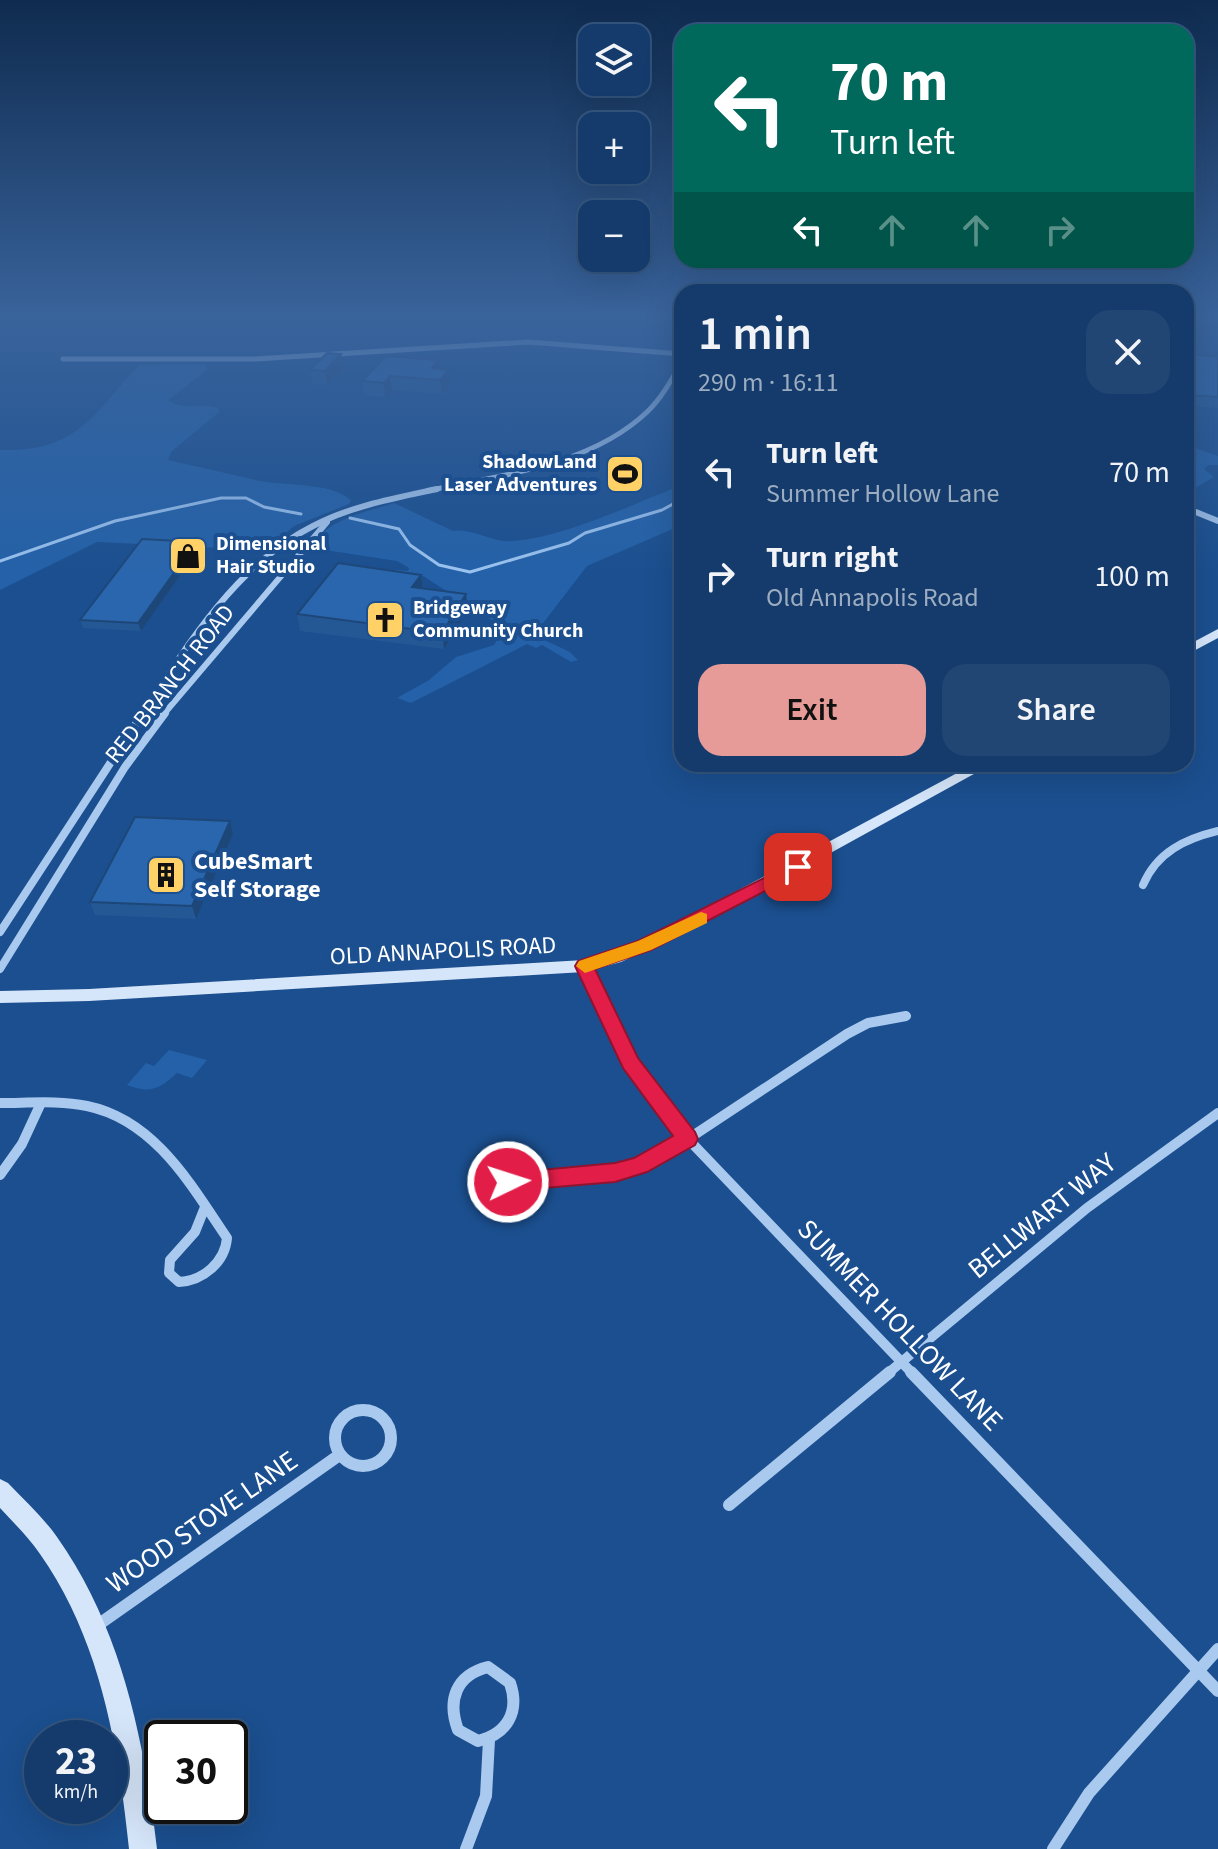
<!DOCTYPE html>
<html lang="en">
<head>
<meta charset="utf-8">
<style>
	:root { --surface:#143b6b; --page:#214673; --text:#f1f3f6; --muted:#9dadc1; --line:#33557e; --accent:#e69b98 }
	body { margin:0; font-family:"Source Sans 3",sans-serif; background:var(--page); color:var(--text); height:100vh; display:flex; flex-direction:column; font-size:30px; white-space:nowrap }
	* { box-sizing:border-box; margin:0 }
	p { font-size:26px; color:var(--muted) }
	.icon { flex:none; width:44px; height:44px; fill:none; stroke:currentColor; stroke-width:2; stroke-linecap:round; stroke-linejoin:round }
	.map { position:relative; flex:1; overflow:hidden }
	.details { position:absolute; left:674px; top:284px; width:520px; height:488px; display:flex; flex-direction:column; background:var(--surface); border-radius:24px; box-shadow:0 8px 32px #0002,0 0 0 2px var(--line) }
	.details>* { flex:none }
	.guide { position:absolute; left:674px; top:24px; width:520px; height:244px; border-radius:24px; box-shadow:0 8px 32px #0002,0 0 0 2px var(--line); background:#00695c; color:#fff; overflow:hidden }
	.buttons { position:absolute; left:578px; top:24px; display:grid; gap:16px }
	.buttons a { display:grid; place-items:center; width:72px; height:72px; border-radius:16px; background:var(--surface); box-shadow:0 8px 32px #0002,0 0 0 2px var(--line); font-size:40px }
	.speed { position:absolute; left:24px; top:1720px; display:flex; gap:16px; font-size:40px; font-weight:700; text-align:center }
	.speed>* { display:grid; place-content:center; width:104px; height:104px; border-radius:50%; background:var(--surface); box-shadow:0 8px 32px #0002,0 0 0 2px var(--line); line-height:1 }
	.speed small { font-size:20px; font-weight:400 }
	.speed .limit { border:4px solid #111; border-radius:12px; background:#fff; color:#111 }
	.pin { position:absolute; display:grid; place-items:center; width:68px; height:68px; color:#fff; margin:-34px; border-radius:16px; box-shadow:0 4px 12px #0006 }
	.me { position:absolute; width:88px; margin:-44px; rotate:86deg; stroke-linejoin:round; filter:drop-shadow(0 0 6px #0008) }
	.turn { display:flex; align-items:center; gap:28px; height:168px; padding:0 24px; font-size:36px }
	.turn .icon { width:104px; height:104px; stroke-width:2.5 }
	.turn b { display:block; font-size:56px; line-height:68px }
	.lanes { display:flex; align-items:center; height:76px; padding:0 24px; background:#0003; justify-content:center; gap:40px; direction:ltr }
	.lanes .off { opacity:.35 }
	.round { display:grid; place-items:center; flex:none; width:84px; height:84px; border-radius:24px; background:var(--page) }
	.headline { display:flex; align-items:center; justify-content:space-between; height:136px; padding:0 24px }
	h1 { font-size:48px; font-weight:600; line-height:60px }
	.primary-button { display:flex; gap:16px; margin-top:auto; padding:16px 24px }
	.primary-button a { flex:1; height:92px; border-radius:24px; background:var(--accent); color:#111; font-size:32px; font-weight:600; line-height:92px; text-align:center }
	.primary-button a+a { background:var(--page); color:var(--text) }
	ul { padding:0; list-style:none }
	li { display:flex; align-items:center; gap:24px; height:104px; padding:0 24px }
	li div { flex:1 }
	li b { display:block; font-size:30px }
	li em { font-style:normal }
	.map>svg:first-child { display:block }
	.green { fill:#2461a8 }
	.lines { fill:none; stroke-linecap:round; stroke-linejoin:round }
	.stream { stroke:#9cc4f0; stroke-width:3 }
	.street-far4 { stroke:#a9c9ee; stroke-width:5 }
	.street-far3 { stroke:#a9c9ee; stroke-width:6 }
	.street-far2 { stroke:#a9c9ee; stroke-width:8 }
	.street-far1 { stroke:#a9c9ee; stroke-width:10 }
	.street { stroke:#a9c9ee; stroke-width:12 }
	.secondary { fill:#d6e6fa; fill-rule:evenodd }
	.wall { fill:#245895 }
	.shaded-wall { fill:#1d4779 }
	.building { fill:#2a66ad; stroke:#1d4779; stroke-width:2 }
	.route { fill:#e11d48; stroke:#92132f; stroke-width:2 }
	.slow { fill:#f59e0b }
	.labels { text-anchor:middle; dominant-baseline:central; stroke-width:8; stroke-linejoin:round; paint-order:stroke }
	.far-poi-label { font-size:20px; font-weight:bold; fill:#fff; stroke:#1b4f8f; text-anchor:start }
	.street-label { font-size:24px; fill:#fff; stroke:#1b4f8f }
	.poi-label { font-size:24px; font-weight:bold; fill:#fff; stroke:#1b4f8f; text-anchor:start }
	.near-street-label { font-size:28px; fill:#fff; stroke:#1b4f8f }
</style>
</head>
<body>
<div class="map">
<svg width="1218" height="1849" viewBox="0 0 1218 1849">
	<rect width="100%" height="100%" fill="#1b4f8f"/>
	<g class="green">
		<path d="M206 364 207 370 168 400C181 411 202 403 218 408L219 412 171 452 168 460C199 467 229 474 260 481 287 486 330 482 351 500L349 504 294 526 266 550 97 542 0 590V450C77 452 92 416 139 365Z"/>
		<polygon points="1186,440 1195,448 1218,456 1218,465 1208,465 1204,469 1214,477 1186,493"/>
		<path d="M682 485V525L587 566 534 635 570 652 578 660 571 662 542 645 536 648 527 644 411 703 397 698 429 680 456 657 494 645 504 628 423 576 403 579 395 588 340 579 358 567 408 571 409 568 397 561 312 548C324 519 367 512 394 503L453 531C474 528 491 543 513 541 565 537 633 504 682 485Z"/>
		<path d="M169 1050 207 1060 192 1078 177 1073C160 1089 150 1094 127 1085L146 1063 154 1066Z"/>
	</g>
	<g class="lines">
		<g class="stream">
			<polyline points="350,518 399,529 410,545 439,565 470,572 569,543 585,533 662,510 682,499"/>
			<polyline points="0,561 115,521 221,498 246,498 264,507 301,514"/>
		</g>
		<g class="street-far4">
			<polyline points="63,359 255,359 528,342 682,354"/>
			<path d="M427 491C501 475 590 466 647 412 662 398 672 379 682 361"/>
		</g>
		<g class="street-far3">
			<polyline points="1186,508 1218,521"/>
			<path d="M142 715C186 646 237 564 313 526 351 506 395 498 437 489"/>
			<polyline points="163,715 327,522"/>
		</g>
		<g class="street-far2">
			<path d="M1143 885C1157 852 1185 839 1218 831"/>
			<polyline points="0,932 143,713"/>
			<polyline points="584,966 602,1003"/>
			<polyline points="0,969 125,767 165,713"/>
		</g>
		<g class="street-far1">
			<polyline points="601,1001 630,1063 688,1139 913,1374"/>
			<path d="M0 1103C28 1103 59 1100 87 1106 155 1120 191 1185 227 1238 225 1262 203 1281 179 1282L169 1273 170 1260 195 1232 205 1207"/>
			<polyline points="0,1175 22,1144 41,1103"/>
			<polyline points="508,1182 589,1176 640,1166 688,1139 847,1034 868,1023 906,1016"/>
			<polyline points="887,1374 1087,1208 1218,1113"/>
		</g>
		<g class="street">
			<polyline points="911,1372 1218,1691"/>
			<circle cx="363" cy="1438" r="28"/>
			<polyline points="729,1505 890,1372"/>
			<polyline points="95,1627 338,1456"/>
			<path d="M488 1667 510 1683C520 1712 507 1734 478 1741L458 1730C447 1700 456 1675 488 1667Z"/>
			<polyline points="466,1849 486,1796 489,1740"/>
			<polyline points="1053,1849 1089,1793 1218,1649"/>
		</g>
		<g class="secondary">
			<polygon points="1218,629 1218,638 1186,655 1186,646"/>
			<polygon points="974,764 992,764 691,930 621,962 584,972 89,1001 0,1003 0,991 89,989 584,960 611,953 679,922"/>
			<path d="M0 1479 8 1483C25 1501 43 1517 57 1537 122 1629 144 1740 157 1849H129C118 1746 101 1641 40 1554 29 1538 14 1523 0 1508Z"/>
		</g>
	</g>
	<g class="wall">
		<polygon points="1186,354 1218,357 1218,408 1186,406"/>
		<polygon points="439,360 440,369 449,370 450,383 442,394 392,390 385,397 364,395 362,381"/>
		<polygon points="344,368 327,385 313,384 310,370"/>
		<polygon points="198,550 141,631 83,628 80,620"/>
		<polygon points="421,575 423,588 466,594 468,610 444,649 300,631 297,614"/>
		<polygon points="230,821 233,834 196,919 95,915 90,902"/>
	</g>
	<g class="shaded-wall">
		<polygon points="341,354 344,368 327,385 325,371"/>
		<polygon points="439,360 440,374 432,368"/>
		<polygon points="449,370 450,383 442,394 440,380"/>
		<polygon points="390,376 392,390 385,397 384,383"/>
		<polygon points="196,542 198,550 141,631 138,623"/>
		<polygon points="421,575 423,591 412,587"/>
		<polygon points="466,594 468,610 444,649 442,633"/>
		<polygon points="230,821 233,834 196,919 192,906"/>
	</g>
	<g class="building">
		<polygon points="327,353 341,354 325,371 310,370"/>
		<polygon points="1186,354 1218,357 1218,397 1189,395 1186,387"/>
		<polygon points="386,356 439,360 432,368 449,370 440,380 390,376 384,383 362,381"/>
		<polygon points="142,539 196,542 138,623 80,620"/>
		<polygon points="338,563 421,575 412,587 466,594 442,633 297,614"/>
		<polygon points="135,817 230,821 192,906 90,902"/>
	</g>
	<linearGradient id="sky" x2="0" y2="1"><stop stop-color="#0f2b4f"/><stop offset="0.55" stop-color="#39639b"/><stop offset="1" stop-color="#39639b" stop-opacity="0"/></linearGradient>
	<rect width="1218" height="575" fill="url(#sky)"/>
	<polygon class="route" points="798,861 804,863 804,871 651,950 595,969 638,1058 695,1132 698,1139 695,1145 647,1172 615,1182 508,1191 500,1189 497,1182 500,1175 508,1173 615,1163 634,1158 673,1136 623,1068 575,966 578,961 638,941"/>
	<polygon class="slow" points="701,912 707,914 707,923 651,950 585,973 576,966 579,961 638,941"/>
	<defs>
		<symbol id="stadium-square" viewBox="-11 -11 22 22"><rect x="-9" y="-9" width="18" height="18" rx="4" fill="#ffd166" stroke="#1b4f8f"/><path d="M0-5a6.5 5 0 1 0 0 10a6.5 5 0 1 0 0-10ZM-3.5-1.8h7v3.6h-7Z" fill="#111"/></symbol>
		<symbol id="shop-square" viewBox="-11 -11 22 22"><rect x="-9" y="-9" width="18" height="18" rx="4" fill="#ffd166" stroke="#1b4f8f"/><path d="M-5-2.5h2.3a2.7 3.5 0 0 1 5.4 0H5L5.5 6h-11ZM-1.5-2.5h3a1.5 2.3 0 0 0-3 0Z" fill="#111"/></symbol>
		<symbol id="church-square" viewBox="-11 -11 22 22"><rect x="-9" y="-9" width="18" height="18" rx="4" fill="#ffd166" stroke="#1b4f8f"/><path d="M-1.2-6h2.4v3.5h3.3v2.4h-3.3V6h-2.4V-.1h-3.3v-2.4h3.3Z" fill="#111"/></symbol>
		<symbol id="building-square" viewBox="-11 -11 22 22"><rect x="-9" y="-9" width="18" height="18" rx="4" fill="#ffd166" stroke="#1b4f8f"/><path d="M-4-6H4V6H1V3H-1V6H-4ZM-2.5-4.3h1.7v1.8h-1.7ZM.8-4.3h1.7v1.8H.8ZM-2.5-1h1.7V.8h-1.7ZM.8-1h1.7V.8H.8Z" fill="#111"/></symbol>
	</defs>
	<g fill-rule="evenodd">
		<use href="#stadium-square" x="603" y="452" width="44" height="44"/>
		<use href="#shop-square" x="166" y="534" width="44" height="44"/>
		<use href="#church-square" x="363" y="598" width="44" height="44"/>
		<use href="#building-square" x="144" y="853" width="44" height="44"/>
	</g>
	<g class="labels">
		<g class="far-poi-label">
			<text x="597" y="462" text-anchor="end">ShadowLand<tspan x="597" dy="23">Laser Adventures</tspan></text>
			<text x="216" y="544">Dimensional<tspan x="216" dy="23">Hair Studio</tspan></text>
			<text x="413" y="608">Bridgeway<tspan x="413" dy="23">Community Church</tspan></text>
		</g>
		<g class="street-label">
			<text transform="translate(170 684) rotate(-52)">RED BRANCH ROAD</text>
			<text transform="translate(443 951) rotate(-3)">OLD ANNAPOLIS ROAD</text>
		</g>
		<g class="poi-label">
			<text x="194" y="861">CubeSmart<tspan x="194" dy="28">Self Storage</tspan></text>
		</g>
		<g class="near-street-label">
			<text transform="translate(1042 1216) rotate(-39)">BELLWART WAY</text>
			<text transform="translate(900 1325) rotate(46)">SUMMER HOLLOW LANE</text>
			<text transform="translate(202 1522) rotate(-35)">WOOD STOVE LANE</text>
		</g>
	</g>
</svg>
<div class="buttons">
<a><svg class="icon" aria-label="layers" viewBox="0 0 24 24"><path d="M12 4l9 5-9 5-9-5zM3 14l9 5 9-5"/></svg></a>
<a>+</a>
<a>−</a>
</div>
<div class="speed"><div>23<small>km/h</small></div><div class="limit">30</div></div>
<div class="pin" style="left:798px;top:867px;background:#d93025"><svg class="icon" aria-label="arrive" viewBox="0 0 24 24"><path d="M6 21V4h12l-3 4 3 4H6"/></svg></div>
<svg class="me" style="left:508px;top:1182px" viewBox="-20 -20 40 40"><circle r="17" fill="#e11d48" stroke="#fff" stroke-width="3"/><path d="M0-11L8 9 0 5-8 9z" fill="#fff"/></svg>
<div class="guide">
<div class="turn"><svg class="icon" aria-label="left" viewBox="0 0 24 24"><path d="M17 20v-9H6M10 6l-5 5 5 5"/></svg><div><b>70 m</b>Turn left</div></div>
<div class="lanes"><svg class="icon" aria-label="left" viewBox="0 0 24 24"><path d="M17 20v-9H6M10 6l-5 5 5 5"/></svg><svg class="icon off" aria-label="ahead" viewBox="0 0 24 24"><path d="M12 20V5M6 11l6-6 6 6"/></svg><svg class="icon off" aria-label="ahead" viewBox="0 0 24 24"><path d="M12 20V5M6 11l6-6 6 6"/></svg><svg class="icon off" aria-label="right" viewBox="0 0 24 24"><path d="M7 20v-9h11M14 6l5 5-5 5"/></svg></div>
</div>
<section class="details">
<div class="headline"><div><h1>1 min</h1><p>290 m · 16:11</p></div><a class="round"><svg class="icon" aria-label="close" viewBox="0 0 24 24"><path d="M6 6l12 12M18 6L6 18"/></svg></a></div>
<ul>
<li><svg class="icon" aria-label="left" viewBox="0 0 24 24"><path d="M17 20v-9H6M10 6l-5 5 5 5"/></svg><div><b>Turn left</b><p>Summer Hollow Lane</p></div><em>70 m</em></li>
<li><svg class="icon" aria-label="right" viewBox="0 0 24 24"><path d="M7 20v-9h11M14 6l5 5-5 5"/></svg><div><b>Turn right</b><p>Old Annapolis Road</p></div><em>100 m</em></li>
</ul>
<div class="primary-button"><a>Exit</a><a>Share</a></div>
</section>
</div>
</body>
</html>
